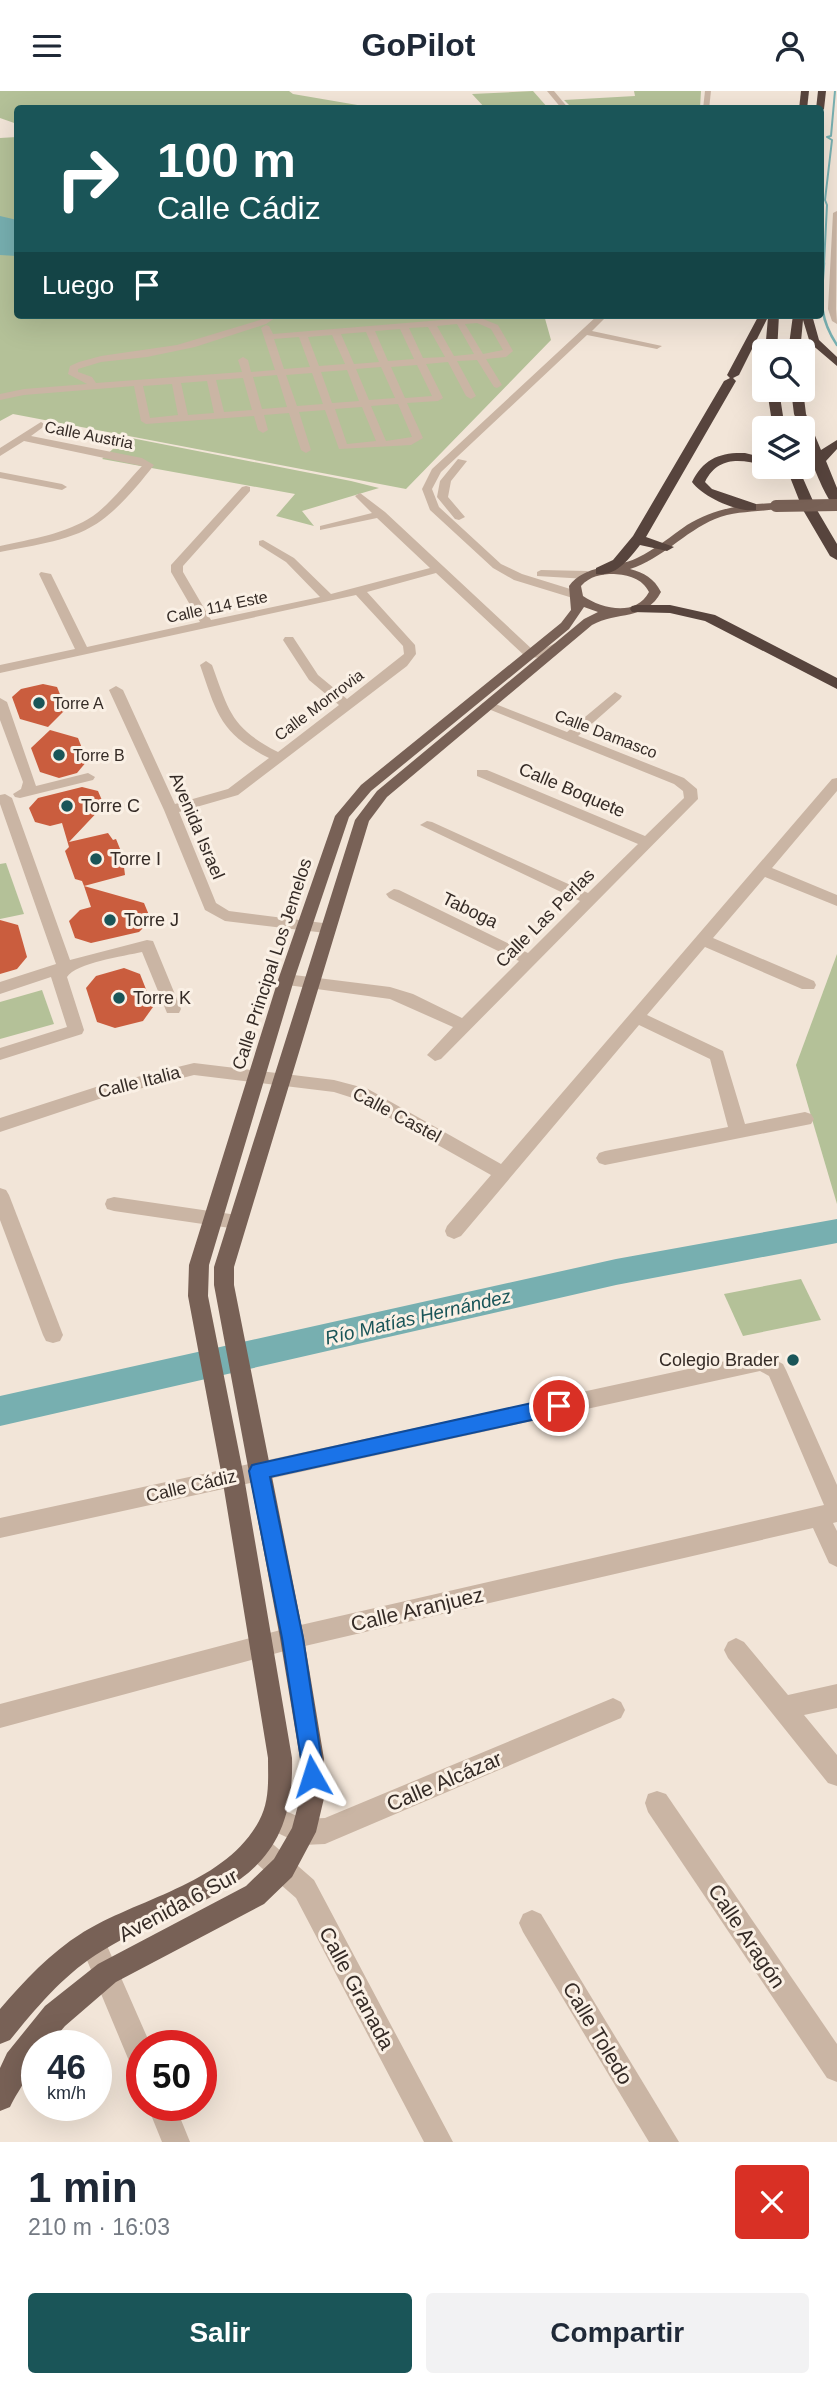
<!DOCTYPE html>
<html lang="es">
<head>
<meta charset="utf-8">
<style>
	:root { --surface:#fff; --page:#f2f2f3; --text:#1f2937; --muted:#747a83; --accent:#1a5558 }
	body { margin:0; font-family:Helvetica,sans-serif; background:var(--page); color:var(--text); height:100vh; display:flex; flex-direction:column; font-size:26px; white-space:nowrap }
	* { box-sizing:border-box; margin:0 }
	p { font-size:23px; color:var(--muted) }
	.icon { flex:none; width:38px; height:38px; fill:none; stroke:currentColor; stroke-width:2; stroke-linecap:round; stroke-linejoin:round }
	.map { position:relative; height:2051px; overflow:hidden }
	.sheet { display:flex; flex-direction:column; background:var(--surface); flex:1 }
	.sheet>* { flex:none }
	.guide { position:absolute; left:14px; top:14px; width:810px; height:214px; border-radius:7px; box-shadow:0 7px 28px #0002; background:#1a5558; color:#fff; overflow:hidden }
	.buttons { position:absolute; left:752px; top:248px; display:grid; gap:14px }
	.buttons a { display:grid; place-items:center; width:63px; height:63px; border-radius:7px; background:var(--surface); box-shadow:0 7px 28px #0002; font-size:35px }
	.speed { position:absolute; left:21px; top:1939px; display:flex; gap:14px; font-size:35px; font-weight:700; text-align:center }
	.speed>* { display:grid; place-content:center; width:91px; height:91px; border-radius:50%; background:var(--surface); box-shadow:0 7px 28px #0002; line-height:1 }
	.speed small { font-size:18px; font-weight:400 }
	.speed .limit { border:10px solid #d22; background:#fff; color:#111 }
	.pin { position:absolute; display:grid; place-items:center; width:60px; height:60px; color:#fff; margin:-30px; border:4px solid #fff; border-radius:50%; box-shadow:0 2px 7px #0007 }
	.me { position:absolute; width:77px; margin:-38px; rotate:354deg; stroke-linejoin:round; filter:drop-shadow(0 0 5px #0008) }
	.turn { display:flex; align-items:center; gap:24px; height:147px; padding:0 28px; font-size:32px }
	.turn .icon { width:91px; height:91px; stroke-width:2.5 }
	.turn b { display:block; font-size:49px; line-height:60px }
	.then { display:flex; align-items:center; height:66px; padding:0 28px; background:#0003; gap:14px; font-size:26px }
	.round { display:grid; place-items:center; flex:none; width:74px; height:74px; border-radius:7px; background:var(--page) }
	.headline { display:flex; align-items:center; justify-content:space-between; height:119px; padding:0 28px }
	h1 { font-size:42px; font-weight:600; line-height:52px }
	.action { display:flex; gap:14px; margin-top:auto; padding:14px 28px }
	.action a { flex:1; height:80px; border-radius:7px; background:var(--accent); color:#fff; font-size:28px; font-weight:600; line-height:80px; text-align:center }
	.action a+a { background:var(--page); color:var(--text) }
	header { display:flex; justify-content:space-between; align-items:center; height:91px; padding:0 28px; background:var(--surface); font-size:32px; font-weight:600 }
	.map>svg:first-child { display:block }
	.green { fill:#b4c198 }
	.water { fill:#77afb0 }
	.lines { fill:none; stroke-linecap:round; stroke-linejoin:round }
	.stream-far1 { stroke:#77afb0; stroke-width:2 }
	.stream { stroke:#77afb0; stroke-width:2.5 }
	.river { fill:#77afb0; fill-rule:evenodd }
	.building { fill:#ca5d3e }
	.minor { fill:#cab5a4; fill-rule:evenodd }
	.major { fill:#786156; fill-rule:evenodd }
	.highway { fill:#57443d; fill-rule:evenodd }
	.major-bridge { stroke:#786156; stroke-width:12 }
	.route { fill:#1a73e8; stroke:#114b97; stroke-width:2 }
	.poi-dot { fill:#1a5558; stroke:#faf0e5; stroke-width:2.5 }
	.labels { text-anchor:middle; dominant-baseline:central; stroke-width:6; stroke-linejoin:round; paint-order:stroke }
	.far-street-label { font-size:16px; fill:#352b26; stroke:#faf0e5 }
	.far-poi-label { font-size:16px; fill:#352b26; stroke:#faf0e5; text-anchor:start }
	.street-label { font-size:18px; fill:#352b26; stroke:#faf0e5 }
	.poi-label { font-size:18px; fill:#352b26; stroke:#faf0e5; text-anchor:start }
	.water-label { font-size:19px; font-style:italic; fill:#1a5558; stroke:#faf0e5 }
	.near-street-label { font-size:21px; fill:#352b26; stroke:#faf0e5 }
</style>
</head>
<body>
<header><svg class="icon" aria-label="menu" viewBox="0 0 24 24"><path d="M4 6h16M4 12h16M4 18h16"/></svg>GoPilot<svg class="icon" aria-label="person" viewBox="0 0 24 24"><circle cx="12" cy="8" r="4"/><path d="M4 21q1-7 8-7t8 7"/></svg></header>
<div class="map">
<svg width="837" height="2051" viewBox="0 0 837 2051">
	<rect width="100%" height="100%" fill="#f2e5d8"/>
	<g class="green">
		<polygon points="0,0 289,0 293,3 375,17 18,18 17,33 0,27"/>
		<polygon points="533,0 548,17 485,17 472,3"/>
		<polygon points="634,0 701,0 700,17 572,17 564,9 635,5"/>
		<polygon points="17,46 18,224 544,224 551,249 406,398 13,323 0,330 0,47"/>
		<polygon points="126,346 351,390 379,397 302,420 314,435 276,425 295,403 102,368"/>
		<polygon points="6,772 24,823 0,828 0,773"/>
		<polygon points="837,863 837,1113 796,974"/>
		<polygon points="42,899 54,933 0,948 0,911"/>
		<polygon points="801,1188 821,1229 743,1245 724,1203"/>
	</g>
	<polygon class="water" points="0,125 17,129 17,165 0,164"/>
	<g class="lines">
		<polyline class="stream-far1" points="824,173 827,114 825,109 832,49 827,46 831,45 835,0"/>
		<path class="stream" d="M824 172C822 206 817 224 837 254"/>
		<polygon class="river" points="837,1128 837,1152 616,1194 0,1335 0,1305 616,1168"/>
	</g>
	<g class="building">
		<polygon points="43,593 57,596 66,618 48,636 20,628 12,606 21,598"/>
		<polygon points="50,639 78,647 87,670 77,682 59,687 40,681 31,657"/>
		<polygon points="82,696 98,700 104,714 69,751 108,742 113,749 116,748 127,775 124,776 125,784 84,795 82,790 75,788 65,760 69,756 62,732 50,735 35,731 29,717 38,707"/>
		<polygon points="84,795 144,812 151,829 139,841 91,852 75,847 69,830 80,819 91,816"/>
		<polygon points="0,829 18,834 27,866 17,878 0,883"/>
		<polygon points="124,877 140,883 153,916 143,930 115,937 97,931 86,897 96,885"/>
	</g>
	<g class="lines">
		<g class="minor">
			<polygon points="547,0 554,0 569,18 562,18"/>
			<polygon points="705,0 711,0 709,18 703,18"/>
			<polygon points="837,120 836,218 837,233 832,230 828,218 833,122"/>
			<path d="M268 224H279L266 233 195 256 147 266 101 271 78 278V281L92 286 96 292 242 281 238 269 243 266 248 269 251 281 275 279 261 237 266 234 269 235 273 243 478 226 498 234 513 260 506 266 486 268 502 294 497 297 494 296 477 269 457 270 476 305 471 308 466 305 448 271 426 273 443 307 438 310 407 312 423 347 411 354 339 358 325 319 299 321 311 359 306 362 301 359 289 322 264 324 268 339 263 342 258 339 254 325 146 333 141 330 134 295 24 304 0 309V303L24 298 87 293 68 283 70 275 79 271 101 265 177 254 260 229ZM477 232 491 238 503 259 483 263 465 233ZM457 233 474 263 454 265 437 235ZM428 236 445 266 423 267 409 237ZM400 238 414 268 388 270 375 240ZM366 241 379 271 354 273 341 243ZM332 244 345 273 319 275 308 246ZM299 246 310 276 284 278 274 248ZM417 274 432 305 405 307 391 276ZM381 276 395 307 369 309 356 278ZM347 279 359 310 332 312 321 281ZM312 282 323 313 297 315 286 284ZM277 284 287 316 262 318 253 286ZM243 287 252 319 224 321 216 289ZM207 290 214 322 188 324 181 292ZM172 293 178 324 150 327 143 295ZM398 313 412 346 386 350 371 315ZM362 316 376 350 347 353 335 318Z"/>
			<polygon points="598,224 608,224 592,240 662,255 657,258 587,244 441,381 432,398 439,416 501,473 522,483 580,501 580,507 576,508 514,489 493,477 430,419 422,398 432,378"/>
			<path d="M41 331 46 334 31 345 142 367 154 374C140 392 121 415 102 429 74 450 34 454 0 461V455C31 448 66 443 93 425 111 412 127 391 142 375L24 350 0 365V357Z"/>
			<polygon points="458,368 467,370 451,390 448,406 465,426 459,429 455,428 437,406 440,390"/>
			<polygon points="0,381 62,393 67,396 62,399 0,387"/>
			<path d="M246 395 250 396V400L183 475V481L211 529 320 506 286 471 259 454V450L263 449 294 467 331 503 430 477 377 427 320 439V435L372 422 355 405 360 402 385 421 534 560H539L560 550 566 554 545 567 526 566 436 482 367 501 415 554 416 563 407 575 238 704 179 721 216 812 229 820 331 833 334 837 326 842 225 830 205 819 164 719 109 599 116 595 123 599 175 713 228 698 269 667C220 642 217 623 200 574L206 570 212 574C229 620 231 637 278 661L339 614 309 589 283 549 285 546H293L318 584 347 608 404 563 403 555 356 504 0 582V574L75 558 39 483 41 481 51 483 87 556 200 531 171 481V474L242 396Z"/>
			<polygon points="541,479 587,480 593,484 587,488 537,485 537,481"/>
			<polygon points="615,601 622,605 620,608 578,645 684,687 697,698 698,708 441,968 435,970 427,964 453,936 390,908 280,893 278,889 280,885 286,883 390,896 413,903 462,927 519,870 389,807 386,803 394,798 399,799 528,862 580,810 420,734 427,730 432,731 588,802 638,753 477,685 477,679 487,679 645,745 684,707 683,700 674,693 481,615 483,612 493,612 567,641"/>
			<polygon points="0,607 7,611 36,695 88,682 95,686 93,689 20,707 15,706 13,703 21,698 23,691 0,629"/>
			<polygon points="837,687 837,700 772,777 837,804 837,815 765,786 713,847 814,890 816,894 814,898 802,898 705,856 647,924 723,960 745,1033 805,1021 811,1023 814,1028 811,1033 605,1074 599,1072 596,1067 599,1062 605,1060 728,1036 710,968 639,934 461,1145 454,1148 447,1145 445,1140 447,1135 491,1084 356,1008 334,1001 194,984 99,1008 0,1041 0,1027 96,996 194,972 334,989 368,998 501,1073 832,688"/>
			<path d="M5 703 12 707 70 869 147 849 153 850 181 918 179 922H167L142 861C124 865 76 872 67 886L84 939 82 943 0 969V957L67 936 51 886 0 903V891L56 873 0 713V704Z"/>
			<polygon points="0,1097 6,1099 9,1104 63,1244 60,1250 53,1252 46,1250 43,1244 0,1129"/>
			<polygon points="114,1106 237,1124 244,1126 246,1131 244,1136 237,1138 114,1120 107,1118 105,1113 107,1108"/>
			<polygon points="762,1262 783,1273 786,1279 837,1394 837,1431 833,1432 837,1440 837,1476 829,1472 813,1437 292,1558 0,1637 0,1613 292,1536 824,1414 769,1285 760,1280 0,1447 0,1427"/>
			<polygon points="736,1547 744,1551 788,1604 837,1593 837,1617 804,1624 837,1664 837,1695 828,1692 728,1567 724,1559 728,1551"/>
			<polygon points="613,1607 621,1611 625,1619 621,1627 325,1753 303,1754 265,1736 262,1727 265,1718 274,1715 304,1728 325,1727"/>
			<polygon points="657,1700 666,1703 837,1953 837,1991 827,1987 648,1721 645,1712 648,1703"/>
			<polygon points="258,1744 267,1748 314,1789 453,2051 424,2051 296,1807 249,1766 245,1757 249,1748"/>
			<polygon points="532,1819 541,1823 679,2051 649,2051 523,1841 519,1832 523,1823"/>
			<polygon points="92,1837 101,1841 151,1955 142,1955 142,1981 132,1977 79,1850 83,1841"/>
			<polygon points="147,2014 175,2014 190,2051 162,2051"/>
		</g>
		<path class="major" d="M776 412 782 415 780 417C758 422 736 419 715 428 684 441 662 468 630 478 644 482 654 487 661 501 646 530 617 520 592 534L387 706 369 730 234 1176V1194L304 1547 324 1668 325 1703 316 1741 292 1786 264 1813 116 1891 65 1935 48 1955H37C37 1976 19 1997 10 2016L0 2020V1977L7 1962 45 1915 98 1873 246 1795 274 1768 292 1737 301 1703 300 1668 280 1547 214 1194V1176L355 729 377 700 584 528 598 521 584 516 569 538 371 700 349 726 294 889 209 1174 208 1205 244 1386 292 1667C296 1803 194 1803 102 1860 65 1882 37 1916 10 1949L0 1953V1918C24 1890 50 1862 82 1842 138 1807 225 1793 259 1730 270 1710 268 1688 268 1667L222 1386 188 1205 189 1174 278 889 335 725 361 694 561 532 571 519 569 495C585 473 614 478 637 467 656 458 671 445 687 434 715 417 744 413 776 412ZM614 483C628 484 642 487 649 501 636 526 602 518 583 505L581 495C590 485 601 483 614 483Z"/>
		<g class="highway">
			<polygon points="801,0 809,0 807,18 799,18"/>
			<polygon points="818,0 826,0 824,18 821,20 821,18 816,18"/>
			<path d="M759 224H779L777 261H765L768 226 739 284 733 287 736 290 646 446 674 456 667 460 640 454C629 468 616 486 596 483V477L613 469 633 445 724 290 730 287 727 284Z"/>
			<polygon points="793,224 812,224 819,249 837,266 837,275 810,252 803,229 800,261 788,261"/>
			<polygon points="767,299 779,299 785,338 773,338"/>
			<path d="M791 299H803L806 323 821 359 837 349V358L826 370 837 397V417C826 413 803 351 803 338H800L794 323Z"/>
			<path d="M745 362 765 367V375C741 368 718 365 705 391L712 398 756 413V419C737 422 702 405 692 391 703 368 720 361 745 362Z"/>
			<polygon points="786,376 798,376 817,419 837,453 837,469 830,465 803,419"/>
			<polygon points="637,514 670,514 715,524 837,587 837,598 705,530 670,522 632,521 630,518 632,515"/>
		</g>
		<polyline class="major-bridge" points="776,415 837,414"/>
	</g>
	<polygon class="route" points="559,1306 566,1309 569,1315 566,1320 559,1323 270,1386 303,1547 324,1685 320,1693 312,1696 305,1693 282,1547 249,1380 252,1374"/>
	<g class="poi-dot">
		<circle cx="39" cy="612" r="7"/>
		<circle cx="59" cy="664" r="7"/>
		<circle cx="67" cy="715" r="7"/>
		<circle cx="96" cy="768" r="7"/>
		<circle cx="110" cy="829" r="7"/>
		<circle cx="119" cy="907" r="7"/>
		<circle cx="793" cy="1269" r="7"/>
	</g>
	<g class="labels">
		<g class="far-street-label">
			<text transform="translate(89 344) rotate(11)">Calle Austria</text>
			<text transform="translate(217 516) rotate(-12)">Calle 114 Este</text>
			<text transform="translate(319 614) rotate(-37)">Calle Monrovia</text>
			<text transform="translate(606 643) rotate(21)">Calle Damasco</text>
		</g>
		<g class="far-poi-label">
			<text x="53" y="612">Torre A</text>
			<text x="73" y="664">Torre B</text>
		</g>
		<g class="street-label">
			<text transform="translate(572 699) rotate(23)">Calle Boquete</text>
			<text transform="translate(197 735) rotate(67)">Avenida Israel</text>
			<text transform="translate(470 819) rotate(26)">Taboga</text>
			<text transform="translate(545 827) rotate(-45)">Calle Las Perlas</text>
			<text transform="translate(272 873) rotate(-72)">Calle Principal Los Jemelos</text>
			<text transform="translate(139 991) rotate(-14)">Calle Italia</text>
			<text transform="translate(397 1024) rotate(28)">Calle Castel</text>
			<text transform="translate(191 1395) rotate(-13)">Calle Cádiz</text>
		</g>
		<g class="poi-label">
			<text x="81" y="715">Torre C</text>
			<text x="110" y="768">Torre I</text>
			<text x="124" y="829">Torre J</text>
			<text x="133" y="907">Torre K</text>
			<text x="779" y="1269" text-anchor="end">Colegio Brader</text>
		</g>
		<g class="water-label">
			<text transform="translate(418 1226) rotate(-13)">Río Matías Hernández</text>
		</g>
		<g class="near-street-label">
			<text transform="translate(417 1518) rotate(-13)">Calle Aranjuez</text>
			<text transform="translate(444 1690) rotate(-23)">Calle Alcázar</text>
			<text transform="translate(178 1814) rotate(-28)">Avenida 6 Sur</text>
			<text transform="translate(747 1845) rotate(56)">Calle Aragón</text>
			<text transform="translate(357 1897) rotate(62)">Calle Granada</text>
			<text transform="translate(598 1942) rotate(59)">Calle Toledo</text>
		</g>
	</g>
</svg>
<div class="buttons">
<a><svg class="icon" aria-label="search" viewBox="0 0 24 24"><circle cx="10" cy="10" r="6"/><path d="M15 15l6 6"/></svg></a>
<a><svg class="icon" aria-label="layers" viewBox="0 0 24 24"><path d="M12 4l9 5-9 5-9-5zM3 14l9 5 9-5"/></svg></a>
</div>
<div class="speed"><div>46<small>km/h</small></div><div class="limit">50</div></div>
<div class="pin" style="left:559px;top:1315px;background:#d93025"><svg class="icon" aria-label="arrive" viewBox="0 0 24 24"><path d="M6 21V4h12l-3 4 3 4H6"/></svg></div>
<svg class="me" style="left:312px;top:1685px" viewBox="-20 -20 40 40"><path d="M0-17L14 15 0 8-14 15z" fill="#1a73e8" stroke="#fff" stroke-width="4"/></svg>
<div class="guide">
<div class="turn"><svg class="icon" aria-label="right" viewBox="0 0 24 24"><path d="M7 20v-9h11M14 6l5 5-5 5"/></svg><div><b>100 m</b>Calle Cádiz</div></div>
<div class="then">Luego<svg class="icon" aria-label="arrive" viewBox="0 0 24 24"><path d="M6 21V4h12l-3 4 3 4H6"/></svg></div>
</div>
</div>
<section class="sheet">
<div class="headline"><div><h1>1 min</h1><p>210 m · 16:03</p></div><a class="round" style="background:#d93025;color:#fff"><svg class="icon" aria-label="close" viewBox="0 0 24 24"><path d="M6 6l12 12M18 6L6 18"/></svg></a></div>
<div class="action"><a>Salir</a><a>Compartir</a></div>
</section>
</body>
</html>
